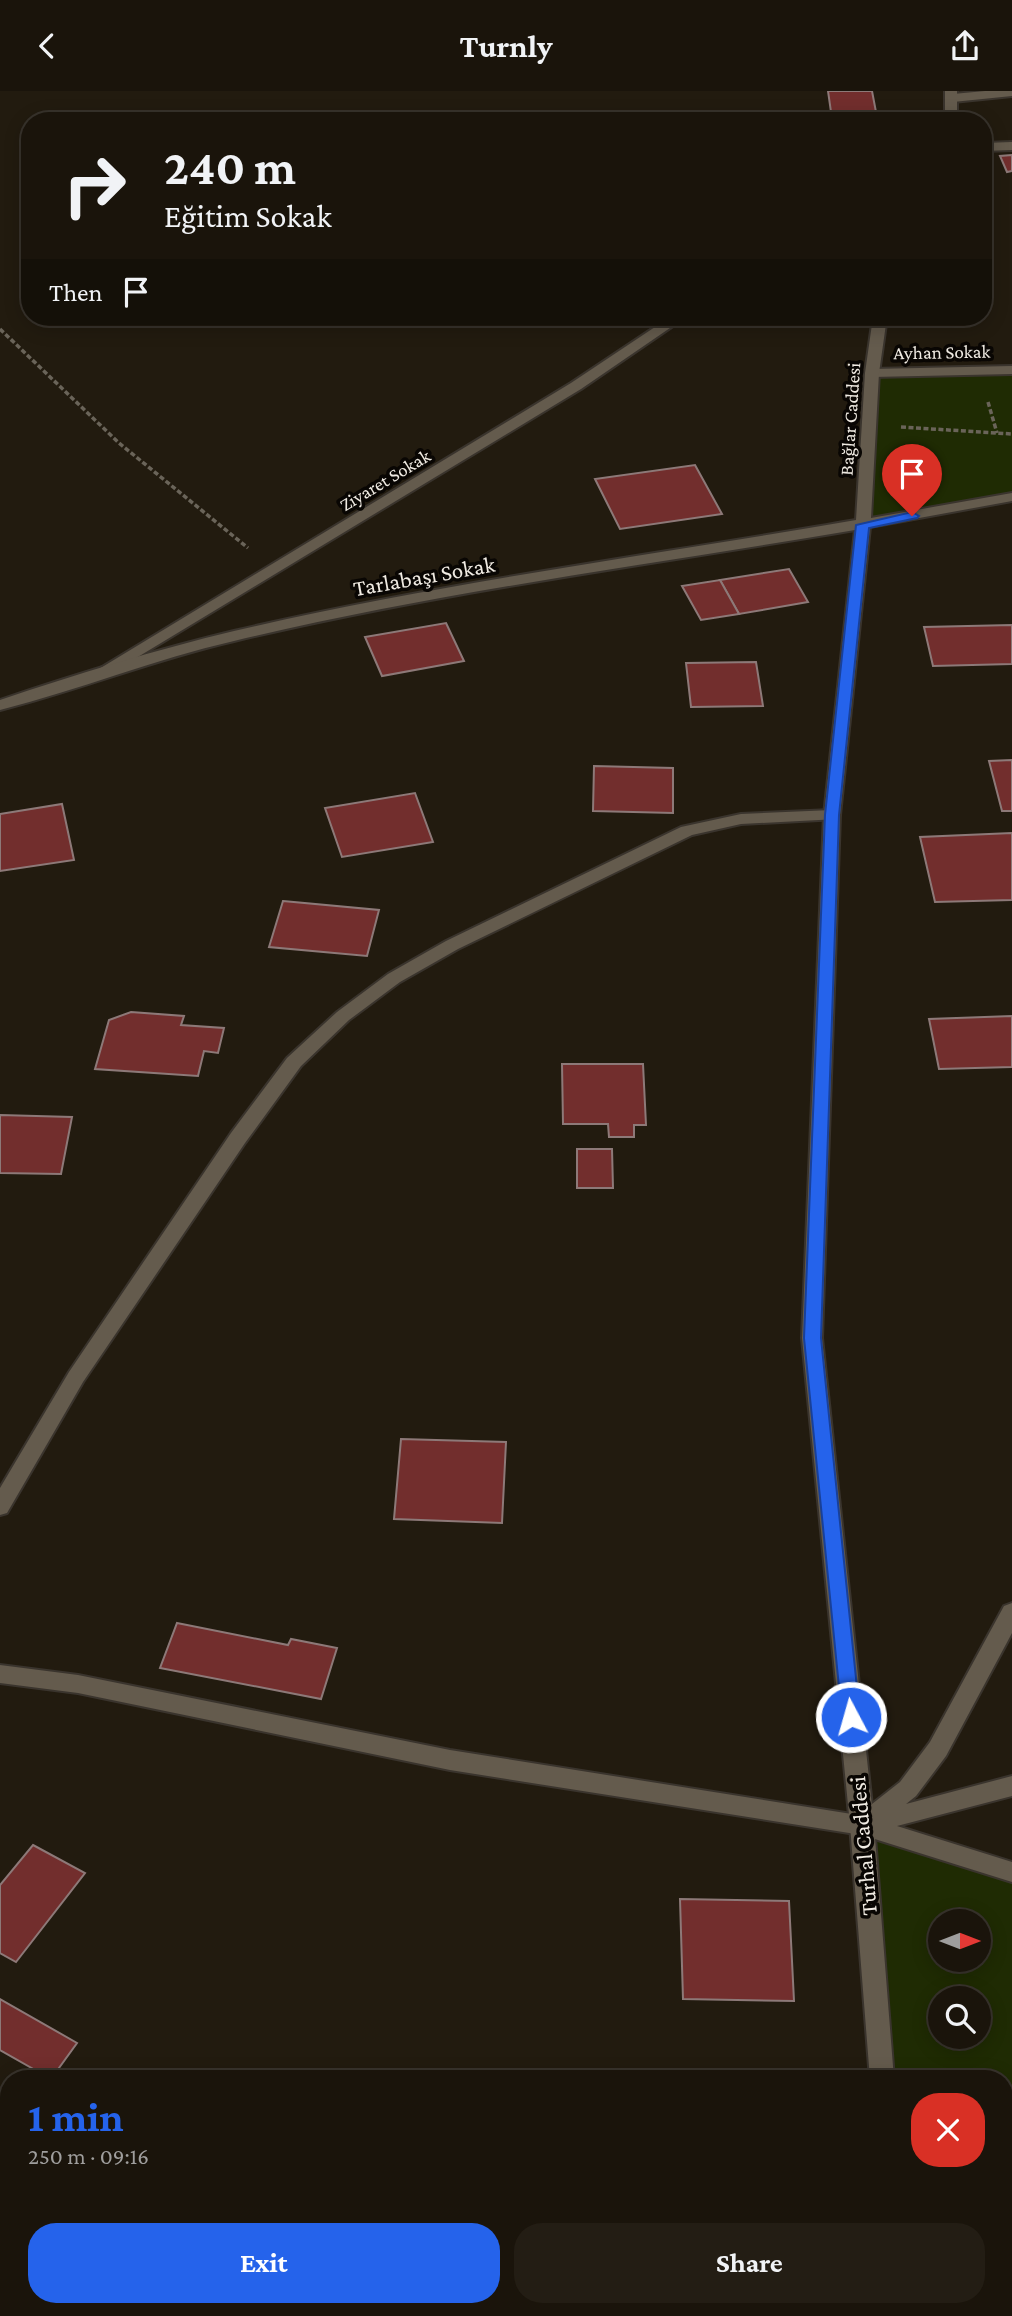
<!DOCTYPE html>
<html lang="en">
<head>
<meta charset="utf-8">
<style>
	:root { --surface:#1a140b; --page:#231d14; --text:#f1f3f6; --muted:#9f9e9d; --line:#38332c; --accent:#2563eb }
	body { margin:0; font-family:"Crimson Pro",serif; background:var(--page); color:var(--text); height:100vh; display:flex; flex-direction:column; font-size:26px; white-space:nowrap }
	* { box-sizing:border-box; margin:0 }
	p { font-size:23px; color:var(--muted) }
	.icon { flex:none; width:38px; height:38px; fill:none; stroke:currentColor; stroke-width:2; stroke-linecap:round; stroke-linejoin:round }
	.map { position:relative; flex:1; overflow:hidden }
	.sheet { position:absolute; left:0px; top:1979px; width:1013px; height:247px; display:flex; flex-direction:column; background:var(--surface); border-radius:28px 28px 0 0; box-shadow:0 4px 18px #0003,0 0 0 2px var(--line) }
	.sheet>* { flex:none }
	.hud { position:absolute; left:21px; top:21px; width:971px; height:214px; border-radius:28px; box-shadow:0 4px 18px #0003,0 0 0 2px var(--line); background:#1a140b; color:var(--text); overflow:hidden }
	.needle { width:46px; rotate:90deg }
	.buttons { position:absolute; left:928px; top:1818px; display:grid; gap:14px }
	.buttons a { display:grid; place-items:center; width:63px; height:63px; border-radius:50%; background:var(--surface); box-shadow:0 4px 18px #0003,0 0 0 2px var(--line); font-size:35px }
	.pin { position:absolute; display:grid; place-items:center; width:60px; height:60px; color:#fff; margin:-72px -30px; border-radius:50% 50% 50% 0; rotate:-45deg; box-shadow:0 0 7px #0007 }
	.pin .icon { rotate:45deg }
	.me { position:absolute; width:77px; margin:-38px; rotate:354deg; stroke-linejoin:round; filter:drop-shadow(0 0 5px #0008) }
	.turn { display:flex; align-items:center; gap:24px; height:147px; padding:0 28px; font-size:32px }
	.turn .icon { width:91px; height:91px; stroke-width:2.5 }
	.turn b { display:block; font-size:49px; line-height:60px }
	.then { display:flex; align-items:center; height:66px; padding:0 28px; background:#0003; gap:14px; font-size:26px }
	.round { display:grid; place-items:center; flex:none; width:74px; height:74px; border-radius:28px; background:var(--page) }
	.head { display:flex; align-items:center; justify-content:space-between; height:119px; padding:0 28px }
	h1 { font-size:42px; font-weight:700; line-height:52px; color:var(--accent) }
	.action { display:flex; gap:14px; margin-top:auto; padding:14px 28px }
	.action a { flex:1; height:80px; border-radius:28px; background:var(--accent); color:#fff; font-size:28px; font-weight:700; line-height:80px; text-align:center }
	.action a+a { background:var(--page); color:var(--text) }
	header { display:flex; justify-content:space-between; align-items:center; height:91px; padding:0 28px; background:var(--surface); font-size:32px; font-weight:700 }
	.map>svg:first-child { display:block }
	.green { fill:#1f2b03; fill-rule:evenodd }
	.building { fill:#722e2d; stroke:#8d7978; stroke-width:2 }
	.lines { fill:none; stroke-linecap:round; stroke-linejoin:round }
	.minor-casing { stroke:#3a342d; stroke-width:4 }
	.tertiary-casing { stroke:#3a342d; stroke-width:4 }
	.path { stroke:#6a6459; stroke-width:3.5; stroke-dasharray:5 2.5; stroke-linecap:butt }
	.minor { fill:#645b4d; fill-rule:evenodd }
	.tertiary { fill:#645b4d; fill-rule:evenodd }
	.route { fill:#2563eb; stroke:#184099; stroke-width:2 }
	.labels { text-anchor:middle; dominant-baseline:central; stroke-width:7; stroke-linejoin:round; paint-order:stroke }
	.far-street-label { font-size:19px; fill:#f0ebe3; stroke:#090603 }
	.street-label { font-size:23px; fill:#f0ebe3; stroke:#090603 }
</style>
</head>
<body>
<header><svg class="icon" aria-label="back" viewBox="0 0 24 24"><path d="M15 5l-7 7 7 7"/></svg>Turnly<svg class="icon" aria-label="share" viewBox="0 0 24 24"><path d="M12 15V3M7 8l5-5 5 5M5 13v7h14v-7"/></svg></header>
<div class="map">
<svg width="1012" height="2225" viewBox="0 0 1012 2225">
	<rect width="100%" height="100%" fill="#221b0f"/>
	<g class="green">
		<polygon points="1012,279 1012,406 863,434 872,282"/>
		<path d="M862 1734 1012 1781V2082H1005L1004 1988H882ZM940 1830H978V1869H940ZM940 1908H978V1946H940Z"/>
	</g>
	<g class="building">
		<polygon points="828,0 872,0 876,21 831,21"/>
		<polygon points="1012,64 1012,80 1007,81 1000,65"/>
		<polygon points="695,374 722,423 620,438 595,388"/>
		<polygon points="789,478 808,511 739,523 720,489"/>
		<polygon points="720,489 739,523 701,529 682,495"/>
		<polygon points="446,532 464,570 382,585 365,546"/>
		<polygon points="1012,534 1012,573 933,575 924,536"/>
		<polygon points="756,571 763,615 691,616 686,572"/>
		<polygon points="1012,669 1012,720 1002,720 989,670"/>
		<polygon points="594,675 673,677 673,722 593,720"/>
		<polygon points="415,702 433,751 342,766 325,717"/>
		<polygon points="62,713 74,769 0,780 0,723"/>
		<polygon points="1012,742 1012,809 935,811 920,746"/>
		<polygon points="283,810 379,819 367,865 269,856"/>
		<polygon points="131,921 184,925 181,934 224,937 218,962 204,960 198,985 95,978 109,929"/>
		<polygon points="1012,925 1012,976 939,978 929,928"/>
		<polygon points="562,973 643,973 646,1034 634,1034 634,1046 609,1046 608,1033 563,1033"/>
		<polygon points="0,1024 72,1026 61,1083 0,1082"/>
		<polygon points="577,1058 612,1058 613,1097 577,1097"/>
		<polygon points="401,1348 506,1351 502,1432 394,1428"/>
		<polygon points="177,1532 288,1554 291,1548 337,1557 321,1608 160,1577"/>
		<polygon points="33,1754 85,1782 16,1871 0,1862 0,1794"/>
		<polygon points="680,1808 789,1810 794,1910 683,1908"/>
		<polygon points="0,1908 77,1952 51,1988 0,1959"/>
	</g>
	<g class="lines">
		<defs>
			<g id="minor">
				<polygon points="985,0 1012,0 1012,5 953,11 947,7 953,3"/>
				<polygon points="1012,51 1012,59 984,60 984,52"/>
				<polygon points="670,226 686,226 581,298 113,581 107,583 99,578 571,292"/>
				<polygon points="1012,275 1012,283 872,286 865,282 872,278"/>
				<polygon points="832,719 840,724 838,728 741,733 692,744 458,858 400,891 349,929 301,975 245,1052 83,1291 7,1422 0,1424 0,1397 69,1281 231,1042 287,967 337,921 388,883 446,850 681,736 741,723"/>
				<polygon points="1012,1512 1012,1542 946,1665 916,1705 906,1713 1012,1685 1012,1705 897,1735 1012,1771 1012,1791 862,1744 450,1679 78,1602 0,1592 0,1574 78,1584 450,1659 858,1724 900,1691 930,1651 1004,1515"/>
			</g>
			<g id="tertiary">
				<rect x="945" y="0" width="12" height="30"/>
				<path d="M873 226H887L879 282 871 427 1012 402V410L870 436 840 724 822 1247 874 1734 894 1988H870L850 1734 802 1247 824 724 855 439C648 474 438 501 234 550 155 568 79 599 0 619V609C77 583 155 559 234 540 439 492 649 465 856 429L865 282Z"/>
				<rect x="889" y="2217" width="26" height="8"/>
			</g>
		</defs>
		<use href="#minor" class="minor-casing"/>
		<use href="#tertiary" class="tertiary-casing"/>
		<g class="path">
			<polyline points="0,238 119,352 248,457"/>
			<polyline points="988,311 997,342"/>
			<polyline points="901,336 1012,343"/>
		</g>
		<use href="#minor" class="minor"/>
		<use href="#tertiary" class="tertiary"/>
	</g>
	<polygon class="route" points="912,421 919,425 917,427 869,437 839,724 821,1247 860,1626 857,1631 844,1631 842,1626 804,1247 825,724 856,434"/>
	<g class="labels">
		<g class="far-street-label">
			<text transform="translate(942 261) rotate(-1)">Ayhan Sokak</text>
			<text transform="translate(850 328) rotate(-86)">Bağlar Caddesi</text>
			<text transform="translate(385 389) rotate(-31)">Ziyaret Sokak</text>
		</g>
		<g class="street-label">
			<text transform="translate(424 485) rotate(-10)">Tarlabaşı Sokak</text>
			<text transform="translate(863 1755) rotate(-95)">Turhal Caddesi</text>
		</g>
	</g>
</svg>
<div class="buttons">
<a><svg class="needle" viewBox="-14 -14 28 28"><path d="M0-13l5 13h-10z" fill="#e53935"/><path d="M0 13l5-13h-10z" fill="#9f9e9d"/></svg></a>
<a><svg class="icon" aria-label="search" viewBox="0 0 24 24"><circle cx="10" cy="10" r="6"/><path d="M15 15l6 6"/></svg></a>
</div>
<div class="pin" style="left:912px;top:425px;background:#d93025"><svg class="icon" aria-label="arrive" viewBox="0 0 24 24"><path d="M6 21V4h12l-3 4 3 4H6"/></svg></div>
<svg class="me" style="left:851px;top:1626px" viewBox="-20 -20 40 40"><circle r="17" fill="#2563eb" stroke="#fff" stroke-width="3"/><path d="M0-11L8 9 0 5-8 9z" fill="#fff"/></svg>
<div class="hud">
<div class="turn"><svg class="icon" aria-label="right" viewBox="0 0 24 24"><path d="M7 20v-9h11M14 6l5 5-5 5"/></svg><div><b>240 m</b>Eğitim Sokak</div></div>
<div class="then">Then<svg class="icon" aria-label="arrive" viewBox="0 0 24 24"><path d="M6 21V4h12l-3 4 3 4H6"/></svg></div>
</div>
<section class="sheet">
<div class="head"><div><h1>1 min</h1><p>250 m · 09:16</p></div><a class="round" style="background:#d93025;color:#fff"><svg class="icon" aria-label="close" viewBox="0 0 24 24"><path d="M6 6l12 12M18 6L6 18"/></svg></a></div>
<div class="action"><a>Exit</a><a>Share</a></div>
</section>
</div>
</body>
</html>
